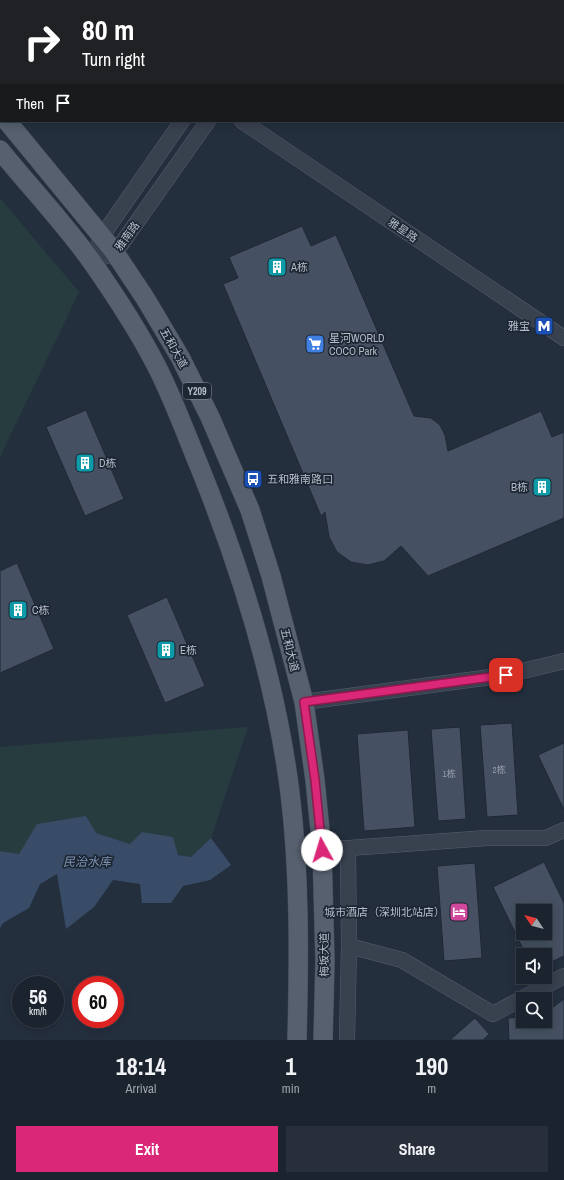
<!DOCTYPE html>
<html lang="en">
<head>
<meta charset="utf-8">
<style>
	:root { --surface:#1b232e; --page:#282f3a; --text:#f1f3f6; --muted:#a0a4aa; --line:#39404a; --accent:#db2777 }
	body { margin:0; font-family:"Archivo Narrow","Noto Sans SC",sans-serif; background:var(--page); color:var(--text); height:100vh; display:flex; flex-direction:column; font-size:15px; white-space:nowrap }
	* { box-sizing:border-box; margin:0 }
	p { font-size:13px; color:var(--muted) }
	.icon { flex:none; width:22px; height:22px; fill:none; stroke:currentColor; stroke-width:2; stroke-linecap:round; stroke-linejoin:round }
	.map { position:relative; height:1040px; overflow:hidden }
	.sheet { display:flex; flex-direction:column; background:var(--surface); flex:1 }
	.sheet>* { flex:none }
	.hud { position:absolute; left:0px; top:0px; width:564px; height:122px; box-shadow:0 2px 10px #0003,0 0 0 1px var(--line); background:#202124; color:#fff; overflow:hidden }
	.needle { width:26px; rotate:305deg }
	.fabs { position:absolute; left:516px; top:904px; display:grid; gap:8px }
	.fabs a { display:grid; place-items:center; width:36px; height:36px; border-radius:0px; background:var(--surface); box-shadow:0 2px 10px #0003,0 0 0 1px var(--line); font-size:20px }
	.speed { position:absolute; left:12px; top:976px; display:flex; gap:8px; font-size:20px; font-weight:700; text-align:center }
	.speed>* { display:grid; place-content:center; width:52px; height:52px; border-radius:50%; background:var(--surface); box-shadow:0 2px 10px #0003,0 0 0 1px var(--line); line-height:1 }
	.speed small { font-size:10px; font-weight:400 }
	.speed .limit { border:6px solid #d22; background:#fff; color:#111 }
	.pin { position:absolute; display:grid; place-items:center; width:34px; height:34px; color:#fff; margin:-17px; border-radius:8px; box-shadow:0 2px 6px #0006 }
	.me { position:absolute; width:44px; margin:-22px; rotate:354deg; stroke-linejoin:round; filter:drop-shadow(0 0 3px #0008) }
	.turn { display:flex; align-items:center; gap:14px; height:84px; padding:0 16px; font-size:18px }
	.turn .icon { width:52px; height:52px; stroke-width:2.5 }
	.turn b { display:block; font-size:28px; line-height:34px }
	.then { display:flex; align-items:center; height:38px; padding:0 16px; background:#0003; gap:8px; font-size:15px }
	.eta { display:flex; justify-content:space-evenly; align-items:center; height:68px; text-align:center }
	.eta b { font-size:24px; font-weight:700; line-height:28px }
	.action { display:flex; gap:8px; margin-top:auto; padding:8px 16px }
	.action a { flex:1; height:46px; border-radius:0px; background:var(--accent); color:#fff; font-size:16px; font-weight:700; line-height:46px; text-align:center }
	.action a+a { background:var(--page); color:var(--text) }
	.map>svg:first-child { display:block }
	.green { fill:#263c3f }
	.water { fill:#394c67 }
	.building { fill:#455162; stroke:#1f2835; fill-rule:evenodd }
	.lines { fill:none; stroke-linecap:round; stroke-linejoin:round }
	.minor-casing { stroke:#565f6c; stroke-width:16 }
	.major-casing { stroke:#414a57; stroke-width:20 }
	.minor { stroke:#38414e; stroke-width:15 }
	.major { stroke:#56606e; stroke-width:19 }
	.route-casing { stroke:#8e194d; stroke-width:10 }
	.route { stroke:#db2777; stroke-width:7 }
	.labels { text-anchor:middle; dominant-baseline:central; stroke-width:3.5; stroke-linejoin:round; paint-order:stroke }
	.number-label { font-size:9px; fill:#98a1af }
	.shield { fill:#1d2633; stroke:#878f9c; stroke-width:1 }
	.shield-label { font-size:10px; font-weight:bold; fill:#b4bcc9 }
	.street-label { font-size:11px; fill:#b4bcc9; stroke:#1d2633 }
	.poi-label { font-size:11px; fill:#b4bcc9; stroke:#1d2633; text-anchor:start }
	.water-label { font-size:12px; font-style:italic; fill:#7c92b1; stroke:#1d2633 }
</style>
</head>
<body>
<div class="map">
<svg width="564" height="1040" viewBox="0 0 564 1040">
	<rect width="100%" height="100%" fill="#242f3e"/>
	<g class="green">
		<polygon points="0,198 79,292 0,457"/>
		<polygon points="248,727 211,838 191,857 130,844 96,833 19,854 0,851 0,747"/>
	</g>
	<polygon class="water" points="86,816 96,833 130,844 142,832 173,837 178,855 191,857 211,838 231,865 210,880 183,886 171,903 142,903 140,884 113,880 94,907 66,929 57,874 40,884 29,908 3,923 0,928 0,851 19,854 37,824"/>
	<g class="building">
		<polygon points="302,226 311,246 336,235 414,416 431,418 440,425 445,435 448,451 541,411 552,437 564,432 564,518 428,576 401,546 384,561 368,565 351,562 337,552 329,537 325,512 321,516 223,284 238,278 229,257"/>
		<polygon points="86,410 124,499 85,516 46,427"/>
		<polygon points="17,563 54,649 0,673 0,571"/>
		<polygon points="167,597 205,686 165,703 127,615"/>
		<polygon points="512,723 518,815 487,817 480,725"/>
		<polygon points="460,727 466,819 438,821 431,729"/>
		<polygon points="408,730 415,827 364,831 357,734"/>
		<polygon points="564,743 564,810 538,755"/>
		<path d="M544 862 564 903V956L545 965V955H526L493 887ZM523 911H545V933H523Z"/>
		<polygon points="475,863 482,958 444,961 437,866"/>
		<polygon points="564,999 564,1040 509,1040 508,1018 523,1017 523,1021 545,1021 545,1013"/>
		<polygon points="475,1018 489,1034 483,1040 450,1040"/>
	</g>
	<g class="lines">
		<defs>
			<g id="minor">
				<polyline points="65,0 67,1"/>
				<polyline points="281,1 282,0"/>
				<polyline points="300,1 301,0"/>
				<polyline points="242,121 564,338"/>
				<polyline points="92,261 115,253 208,121"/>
				<polyline points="92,261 102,236 182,121"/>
				<polyline points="304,702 506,675 564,661"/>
				<polyline points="322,850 487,838 546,838 564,830"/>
				<polyline points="349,946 402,960 493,1014 564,976"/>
				<polyline points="347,1040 349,946 348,850"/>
			</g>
			<g id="major">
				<polyline points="7,121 113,250 145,298 180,357 210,417 250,510 271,576 304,702 315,780 322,850 325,961 323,1040"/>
				<path d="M0 150C30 187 65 224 92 262 115 295 138 330 156 365 173 398 186 434 200 468 242 572 276 681 290 793 300 875 299 958 297 1040"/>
			</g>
		</defs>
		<use href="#minor" class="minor-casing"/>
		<use href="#major" class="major-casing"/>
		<use href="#minor" class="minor"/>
		<use href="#major" class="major"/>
	</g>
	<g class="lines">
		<defs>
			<polyline id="route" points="322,850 315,780 304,702 506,675"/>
		</defs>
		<use href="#route" class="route-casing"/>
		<use href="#route" class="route"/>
	</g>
	<defs>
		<symbol id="building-square" viewBox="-11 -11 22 22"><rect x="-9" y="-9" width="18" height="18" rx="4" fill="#0f9aa8" stroke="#1d2633"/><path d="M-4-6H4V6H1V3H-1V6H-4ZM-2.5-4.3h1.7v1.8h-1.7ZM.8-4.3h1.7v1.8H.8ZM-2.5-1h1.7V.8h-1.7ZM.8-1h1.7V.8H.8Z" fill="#fff"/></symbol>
		<symbol id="metro-square" viewBox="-11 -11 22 22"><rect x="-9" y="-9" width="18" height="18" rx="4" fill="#1a4fb4" stroke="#1d2633"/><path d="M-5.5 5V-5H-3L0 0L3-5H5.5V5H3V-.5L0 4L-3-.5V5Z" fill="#fff"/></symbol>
		<symbol id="supermarket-square" viewBox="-11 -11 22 22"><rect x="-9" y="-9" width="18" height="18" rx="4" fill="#3f7fe0" stroke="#1d2633"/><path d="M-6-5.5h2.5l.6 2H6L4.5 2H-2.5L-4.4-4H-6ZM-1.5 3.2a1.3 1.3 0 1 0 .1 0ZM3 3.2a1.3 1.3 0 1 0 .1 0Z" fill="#fff"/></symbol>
		<symbol id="bus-square" viewBox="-11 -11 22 22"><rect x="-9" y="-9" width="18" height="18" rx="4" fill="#1a4fb4" stroke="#1d2633"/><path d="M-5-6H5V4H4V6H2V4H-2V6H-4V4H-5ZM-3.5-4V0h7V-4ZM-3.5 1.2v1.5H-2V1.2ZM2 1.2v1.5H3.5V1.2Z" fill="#fff"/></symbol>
		<symbol id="hotel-square" viewBox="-11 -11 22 22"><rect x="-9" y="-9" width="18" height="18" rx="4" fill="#d1479c" stroke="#1d2633"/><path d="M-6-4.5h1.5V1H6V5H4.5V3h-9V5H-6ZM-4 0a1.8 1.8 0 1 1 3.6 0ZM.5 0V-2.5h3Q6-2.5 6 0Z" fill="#fff"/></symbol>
	</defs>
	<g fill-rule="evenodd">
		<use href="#building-square" x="266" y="256" width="22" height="22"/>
		<use href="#metro-square" x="533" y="315" width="22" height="22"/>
		<use href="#supermarket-square" x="304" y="333" width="22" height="22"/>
		<use href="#building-square" x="74" y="452" width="22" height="22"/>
		<use href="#bus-square" x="242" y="468" width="22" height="22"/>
		<use href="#building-square" x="531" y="476" width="22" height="22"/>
		<use href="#building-square" x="7" y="599" width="22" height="22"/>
		<use href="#building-square" x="155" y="639" width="22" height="22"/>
		<use href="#hotel-square" x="448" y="901" width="22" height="22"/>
	</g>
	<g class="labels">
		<g class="number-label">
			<text x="499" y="770">2栋</text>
			<text x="449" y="774">1栋</text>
		</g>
		<rect class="shield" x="183" y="383" width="28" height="16" rx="3"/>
		<g class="shield-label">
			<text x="197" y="391">Y209</text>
		</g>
		<g class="street-label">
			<text transform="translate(403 230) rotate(34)">雅星路</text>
			<text transform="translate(127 236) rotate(-54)">雅南路</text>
			<text transform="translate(174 348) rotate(61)">五和大道</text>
			<text transform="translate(290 650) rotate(76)">五和大道</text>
			<text transform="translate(324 955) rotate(-90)">梅坂大道</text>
		</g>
		<g class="poi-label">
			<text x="291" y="267">A栋</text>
			<text x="530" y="326" text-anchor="end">雅宝</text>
			<text x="329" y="338">星河WORLD<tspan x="329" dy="13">COCO Park</tspan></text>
			<text x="99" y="463">D栋</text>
			<text x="267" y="479">五和雅南路口</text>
			<text x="528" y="487" text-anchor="end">B栋</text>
			<text x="32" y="610">C栋</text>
			<text x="180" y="650">E栋</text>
			<text x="445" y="912" text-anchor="end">城市酒店（深圳北站店）</text>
		</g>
		<g class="water-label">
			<text x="87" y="862">民治水库</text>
		</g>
	</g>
</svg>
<div class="fabs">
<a><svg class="needle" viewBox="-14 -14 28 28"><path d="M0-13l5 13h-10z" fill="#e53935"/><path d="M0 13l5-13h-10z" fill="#a0a4aa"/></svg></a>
<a><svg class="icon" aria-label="sound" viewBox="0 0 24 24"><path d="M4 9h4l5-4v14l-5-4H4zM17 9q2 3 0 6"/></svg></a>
<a><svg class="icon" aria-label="search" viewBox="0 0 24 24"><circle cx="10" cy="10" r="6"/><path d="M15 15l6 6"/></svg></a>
</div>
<div class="speed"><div>56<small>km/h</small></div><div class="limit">60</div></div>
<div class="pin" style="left:506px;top:675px;background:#d93025"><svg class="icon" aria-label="arrive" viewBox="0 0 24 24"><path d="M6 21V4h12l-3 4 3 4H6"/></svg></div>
<svg class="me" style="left:322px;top:850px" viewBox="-20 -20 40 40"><circle r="19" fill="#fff"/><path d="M0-13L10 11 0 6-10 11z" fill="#db2777"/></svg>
<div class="hud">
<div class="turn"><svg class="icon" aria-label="right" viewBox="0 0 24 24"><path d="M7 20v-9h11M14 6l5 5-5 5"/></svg><div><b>80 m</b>Turn right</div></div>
<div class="then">Then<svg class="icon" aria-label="arrive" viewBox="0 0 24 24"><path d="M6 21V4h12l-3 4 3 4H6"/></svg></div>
</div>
</div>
<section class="sheet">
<div class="eta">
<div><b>18:14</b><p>Arrival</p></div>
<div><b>1</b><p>min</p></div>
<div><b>190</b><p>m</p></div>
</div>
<div class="action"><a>Exit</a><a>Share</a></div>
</section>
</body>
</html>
